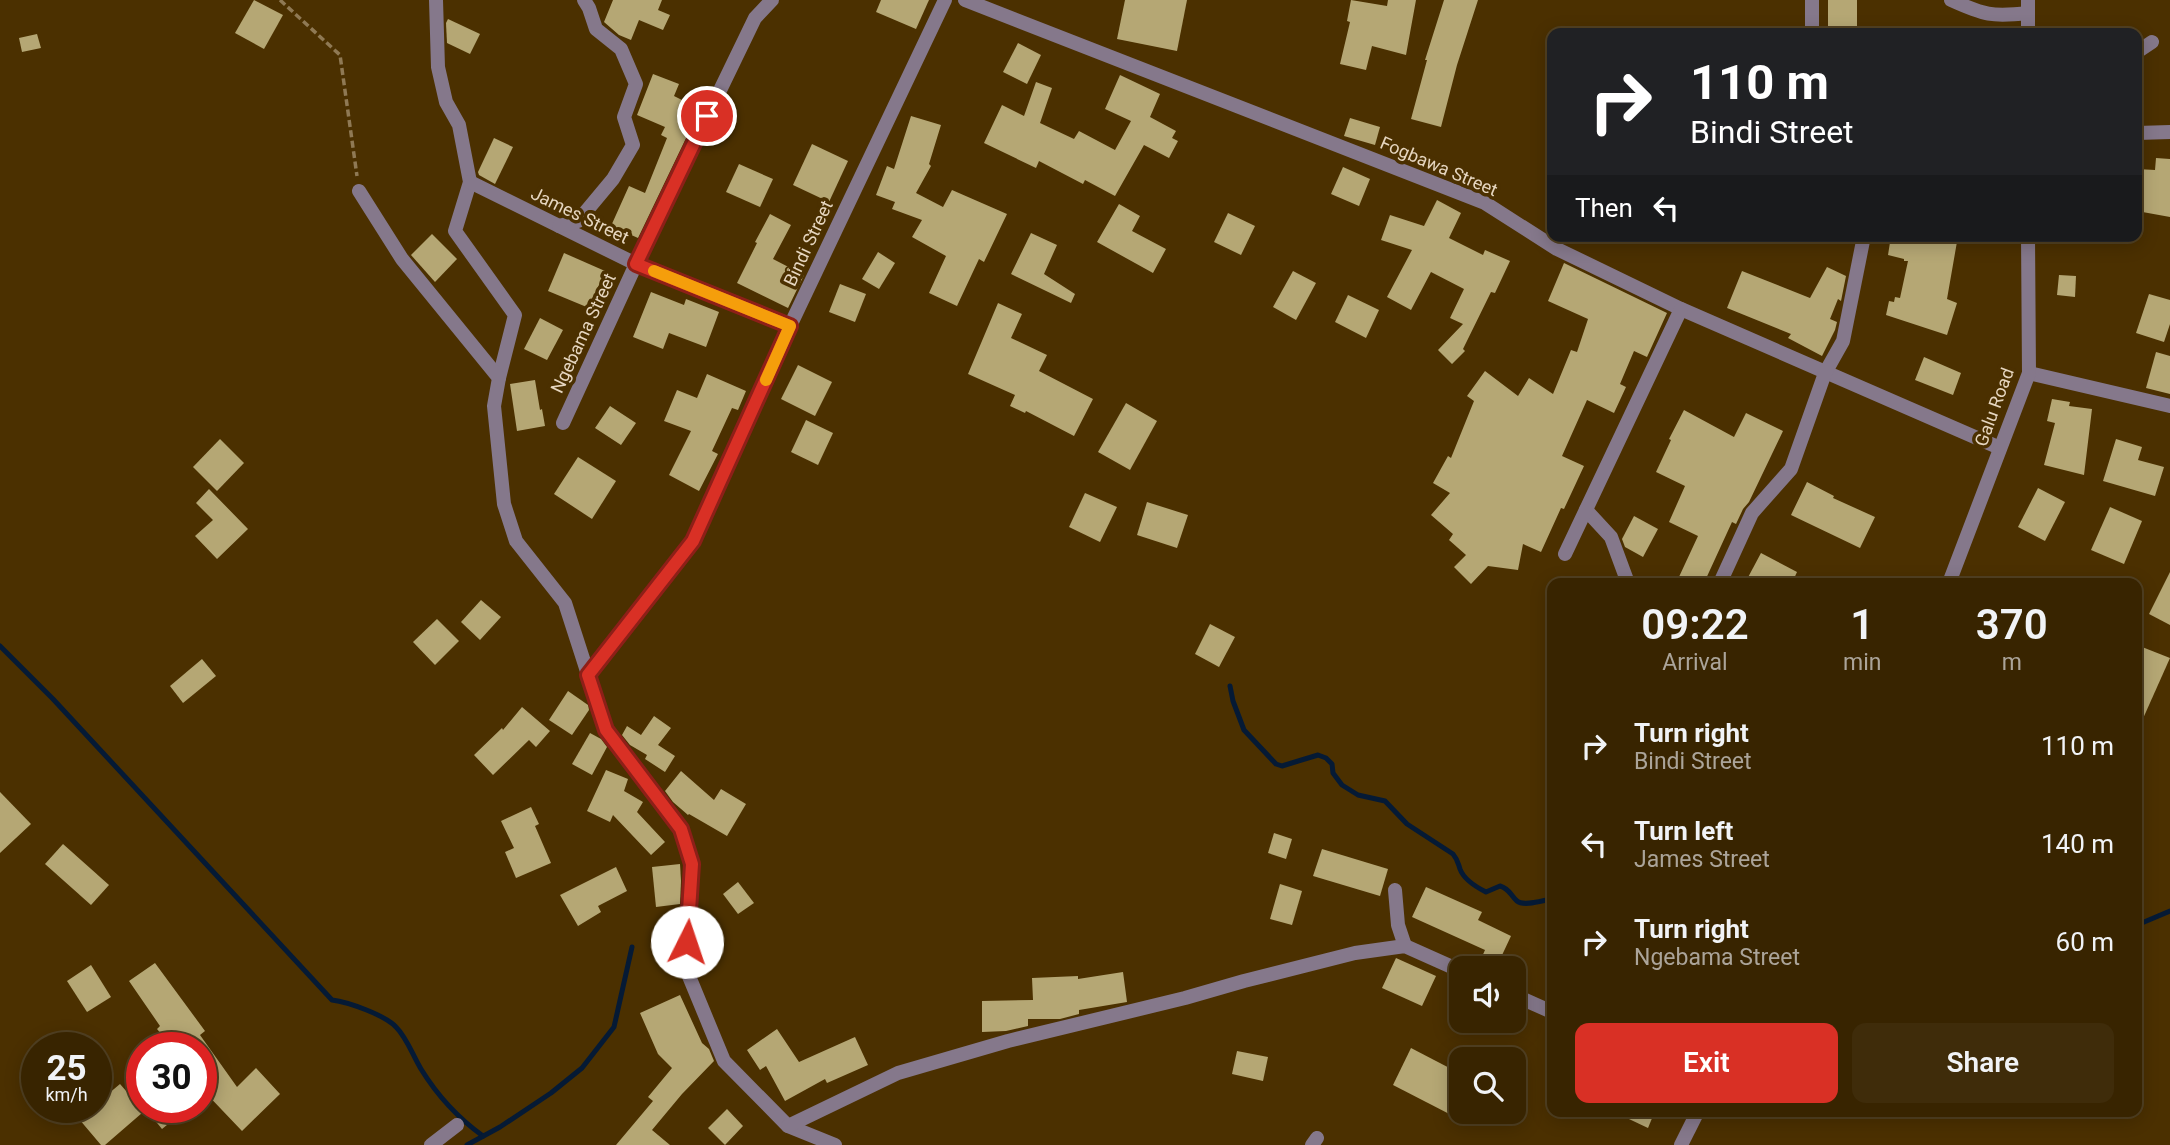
<!DOCTYPE html>
<html lang="en">
<head>
<meta charset="utf-8">
<style>
	:root { --surface:#382400; --page:#3f2c0a; --text:#f1f3f6; --muted:#aba499; --line:#524122; --accent:#d93025 }
	body { margin:0; font-family:Roboto,sans-serif; background:var(--page); color:var(--text); height:100vh; display:flex; flex-direction:column; font-size:26px; white-space:nowrap }
	* { box-sizing:border-box; margin:0 }
	p { font-size:23px; color:var(--muted) }
	.icon { flex:none; width:38px; height:38px; fill:none; stroke:currentColor; stroke-width:2; stroke-linecap:round; stroke-linejoin:round }
	.map { position:relative; flex:1; overflow:hidden }
	.details { position:absolute; left:1547px; top:578px; width:595px; height:539px; display:flex; flex-direction:column; background:var(--surface); border-radius:14px; box-shadow:0 4px 18px #0003,0 0 0 2px var(--line) }
	.details>* { flex:none }
	.banner { position:absolute; left:1547px; top:28px; width:595px; height:214px; border-radius:14px; box-shadow:0 4px 18px #0003,0 0 0 2px var(--line); background:#202124; color:#fff; overflow:hidden }
	.controls { position:absolute; left:1449px; top:956px; display:grid; gap:14px }
	.controls a { display:grid; place-items:center; width:77px; height:77px; border-radius:14px; background:var(--surface); box-shadow:0 4px 18px #0003,0 0 0 2px var(--line); font-size:35px }
	.speed { position:absolute; left:21px; top:1032px; display:flex; gap:14px; font-size:35px; font-weight:700; text-align:center }
	.speed>* { display:grid; place-content:center; width:91px; height:91px; border-radius:50%; background:var(--surface); box-shadow:0 4px 18px #0003,0 0 0 2px var(--line); line-height:1 }
	.speed small { font-size:18px; font-weight:400 }
	.speed .limit { border:10px solid #d22; background:#fff; color:#111 }
	.pin { position:absolute; display:grid; place-items:center; width:60px; height:60px; color:#fff; margin:-30px; border:4px solid #fff; border-radius:50%; box-shadow:0 2px 7px #0007 }
	.me { position:absolute; width:77px; margin:-38px; rotate:4deg; stroke-linejoin:round; filter:drop-shadow(0 0 5px #0008) }
	.turn { display:flex; align-items:center; gap:24px; height:147px; padding:0 28px; font-size:32px }
	.turn .icon { width:91px; height:91px; stroke-width:2.5 }
	.turn b { display:block; font-size:49px; line-height:60px }
	.then { display:flex; align-items:center; height:66px; padding:0 28px; background:#0003; gap:14px; font-size:26px }
	.eta { display:flex; justify-content:space-evenly; align-items:center; height:119px; text-align:center }
	.eta b { font-size:42px; font-weight:600; line-height:49px }
	.action { display:flex; gap:14px; margin-top:auto; padding:14px 28px }
	.action a { flex:1; height:80px; border-radius:14px; background:var(--accent); color:#fff; font-size:28px; font-weight:600; line-height:80px; text-align:center }
	.action a+a { background:var(--page); color:var(--text) }
	ul { padding:0; list-style:none }
	li { display:flex; align-items:center; gap:21px; height:98px; padding:0 28px }
	li div { flex:1 }
	li b { display:block; font-size:26px }
	li em { font-style:normal }
	.map>svg:first-child { display:block }
	.lines { fill:none; stroke-linecap:round; stroke-linejoin:round }
	.stream { stroke:#051a35; stroke-width:5 }
	.building { fill:#b5a774 }
	.path { stroke:#8f7954; stroke-width:3.5; stroke-dasharray:7 3.5; stroke-linecap:butt }
	.minor { stroke:#85788b; stroke-width:14 }
	.route-casing { stroke:#8d1f18; stroke-width:18 }
	.route { stroke:#d93025; stroke-width:12 }
	.slow { stroke:#f59e0b; stroke-width:12 }
	.labels { text-anchor:middle; dominant-baseline:central; stroke-width:7; stroke-linejoin:round; paint-order:stroke }
	.street-label { font-size:18px; fill:#e6d6bf; stroke:#4b3000 }
</style>
</head>
<body>
<div class="map">
<svg width="2170" height="1145" viewBox="0 0 2170 1145">
	<rect width="100%" height="100%" fill="#4b3000"/>
	<g class="lines">
		<g class="stream">
			<path d="M0 646 53 699 332 1000C348 1002 385 1015 396 1027 407 1038 413 1056 421 1069 437 1095 458 1118 483 1136"/>
			<path d="M1230 686 1233 701 1244 730 1276 764 1282 766 1318 755 1326 758 1332 764 1333 773 1342 785 1358 795 1385 801 1407 824 1453 854C1458 860 1458 863 1460 869 1464 880 1476 887 1486 892L1500 886C1510 889 1510 895 1517 901 1524 907 1544 900 1552 899"/>
			<polyline points="2137,925 2170,911"/>
			<polyline points="467,1145 500,1127 551,1093 582,1068 614,1027 632,947"/>
		</g>
	</g>
	<g class="building">
		<polygon points="254,0 283,15 264,49 235,33"/>
		<polygon points="613,0 662,0 658,10 670,15 663,30 639,20 631,40 619,35 604,22"/>
		<polygon points="881,0 929,0 916,29 876,12"/>
		<polygon points="1125,0 1187,0 1177,51 1117,39"/>
		<polygon points="1351,0 1387,6 1388,0 1416,0 1406,55 1372,46 1366,70 1340,64 1350,22 1347,21"/>
		<polygon points="1444,0 1478,0 1457,65 1441,127 1411,119 1427,60 1425,60"/>
		<rect x="1828" y="0" width="29" height="33"/>
		<polygon points="448,19 480,34 470,54 447,43 446,23"/>
		<polygon points="37,34 41,48 22,52 19,38"/>
		<polygon points="1018,43 1041,55 1027,84 1003,72"/>
		<polygon points="653,74 679,84 674,96 700,109 638,238 611,226 629,186 645,193 667,138 661,135 665,127 637,115"/>
		<polygon points="1120,75 1160,94 1150,117 1176,131 1172,138 1178,141 1169,158 1144,145 1115,196 1085,180 1083,184 1039,161 1036,168 984,143 1002,105 1024,116 1036,82 1052,88 1040,123 1074,139 1079,131 1115,150 1131,121 1105,109"/>
		<polygon points="911,116 941,125 929,164 931,166 916,193 943,207 952,190 1007,214 984,262 979,259 957,306 929,293 946,256 912,237 922,220 892,209 895,202 876,195 887,166 894,169"/>
		<polygon points="1350,118 1380,127 1375,145 1344,136"/>
		<polygon points="494,138 513,147 495,184 479,175 478,172"/>
		<polygon points="812,144 848,161 829,202 793,185"/>
		<polygon points="2156,158 2170,159 2170,217 2137,211 2137,169 2155,170"/>
		<polygon points="739,164 773,179 760,207 726,192"/>
		<polygon points="1343,167 1370,179 1359,206 1331,194"/>
		<polygon points="1437,200 1461,213 1449,238 1483,255 1485,250 1510,261 1495,293 1491,292 1463,349 1465,351 1452,364 1438,350 1463,324 1450,318 1464,289 1431,272 1411,310 1387,297 1412,250 1381,240 1390,215 1424,226"/>
		<polygon points="1119,204 1140,216 1132,231 1166,249 1153,273 1097,242"/>
		<polygon points="1228,213 1255,226 1241,255 1214,242"/>
		<polygon points="770,214 791,225 773,259 804,275 788,308 737,283 757,243 755,242"/>
		<polygon points="1031,233 1057,245 1044,274 1075,294 1071,303 1011,274"/>
		<polygon points="432,234 457,259 435,282 411,255"/>
		<polygon points="1891,236 1958,236 1947,299 1957,303 1947,335 1886,315 1889,301 1894,302 1895,297 1900,298 1908,261 1904,261 1904,259 1888,255"/>
		<polygon points="878,252 895,263 879,289 862,279"/>
		<polygon points="564,253 605,271 589,308 548,291"/>
		<polygon points="1564,263 1667,313 1647,357 1634,351 1620,384 1626,387 1614,413 1587,400 1562,456 1584,466 1564,509 1561,508 1541,552 1523,544 1518,570 1488,566 1471,584 1454,567 1466,555 1449,540 1453,534 1431,515 1450,493 1433,483 1448,456 1451,458 1474,401 1467,396 1485,371 1518,396 1529,378 1553,394 1571,350 1577,352 1588,319 1548,301"/>
		<polygon points="1827,267 1846,276 1841,301 1838,299 1830,319 1837,322 1835,330 1822,356 1788,338 1791,334 1727,308 1742,271 1810,298"/>
		<polygon points="1293,271 1316,283 1296,320 1273,307"/>
		<polygon points="2059,275 2076,276 2075,297 2057,295"/>
		<polygon points="840,284 866,294 855,322 829,312"/>
		<polygon points="651,292 684,305 686,299 719,312 706,347 669,333 663,349 633,337"/>
		<polygon points="2149,294 2170,300 2170,324 2164,342 2136,333"/>
		<polygon points="1348,295 1379,310 1366,338 1335,322"/>
		<polygon points="998,303 1022,314 1011,338 1047,355 1039,371 1093,399 1074,436 1026,411 1025,413 1010,406 1015,395 968,374"/>
		<polygon points="540,318 563,330 547,360 524,349"/>
		<polygon points="2156,352 2170,356 2170,394 2146,388"/>
		<polygon points="1924,357 1961,373 1953,395 1915,380"/>
		<polygon points="798,365 832,382 815,416 781,399"/>
		<polygon points="707,374 746,391 738,410 732,408 712,451 718,454 699,491 669,475 691,431 664,421 677,390 697,398"/>
		<polygon points="535,380 540,410 542,409 545,426 517,431 510,384"/>
		<polygon points="2052,399 2070,402 2069,406 2092,409 2084,475 2044,465 2055,423 2047,421"/>
		<polygon points="1126,403 1157,421 1130,470 1098,452"/>
		<polygon points="610,406 636,423 621,445 595,428"/>
		<polygon points="1684,410 1734,437 1746,413 1783,431 1749,502 1743,509 1736,524 1732,522 1704,583 1686,583 1678,579 1698,536 1669,522 1685,486 1656,472 1671,440 1669,439"/>
		<polygon points="806,420 833,433 818,465 791,452"/>
		<polygon points="220,439 244,463 217,491 193,467"/>
		<polygon points="2116,439 2142,447 2138,460 2164,467 2155,496 2103,481"/>
		<polygon points="578,457 616,481 592,519 554,494"/>
		<polygon points="1807,482 1834,496 1833,498 1875,517 1860,548 1791,515"/>
		<polygon points="2038,488 2065,502 2045,541 2018,527"/>
		<polygon points="209,489 248,529 217,559 195,536 213,520 196,503"/>
		<polygon points="1085,493 1117,507 1100,542 1069,527"/>
		<polygon points="1147,502 1188,515 1177,548 1137,535"/>
		<polygon points="2110,507 2142,521 2124,564 2091,550"/>
		<polygon points="1634,516 1658,529 1643,557 1625,547 1622,539"/>
		<polygon points="1761,553 1797,572 1792,583 1745,583"/>
		<polygon points="2170,572 2170,625 2149,614"/>
		<polygon points="481,600 501,617 480,640 461,622"/>
		<polygon points="437,619 459,641 435,665 413,642"/>
		<polygon points="1210,624 1235,637 1219,667 1195,654"/>
		<polygon points="2137,645 2170,658 2137,732"/>
		<polygon points="202,659 216,676 183,703 170,686"/>
		<polygon points="568,691 588,705 589,710 572,735 549,720"/>
		<polygon points="522,707 550,731 536,747 529,740 493,775 474,755 502,728 503,730"/>
		<polygon points="654,716 671,728 658,745 675,756 665,772 645,759 647,755 630,745 622,735 627,726 641,735"/>
		<polygon points="590,733 601,739 607,747 592,775 572,764"/>
		<polygon points="606,770 628,779 624,791 643,802 637,812 665,842 651,855 613,815 610,822 587,811"/>
		<polygon points="681,771 714,800 721,789 746,804 727,836 689,814 688,815 673,802 665,791"/>
		<polygon points="0,792 31,824 0,853"/>
		<polygon points="531,807 539,824 535,826 551,863 516,878 505,852 514,848 501,821"/>
		<polygon points="1274,833 1292,839 1286,859 1268,853"/>
		<polygon points="63,844 109,885 91,905 45,864"/>
		<polygon points="1322,849 1388,869 1380,896 1313,876"/>
		<polygon points="680,864 681,881 680,904 656,907 652,867"/>
		<polygon points="616,867 627,891 598,906 601,912 578,926 560,895"/>
		<polygon points="738,882 754,903 738,914 723,894"/>
		<polygon points="1280,884 1302,891 1292,925 1270,919"/>
		<polygon points="1426,887 1482,912 1478,920 1511,936 1496,968 1477,968 1485,950 1412,917"/>
		<polygon points="1396,958 1436,976 1422,1006 1382,988"/>
		<polygon points="155,963 205,1031 200,1035 237,1087 256,1068 280,1094 242,1131 201,1088 201,1048 173,1048 157,1029 160,1026 129,981"/>
		<polygon points="91,965 111,997 87,1012 67,981"/>
		<polygon points="1123,972 1127,1002 1079,1010 1079,1014 1060,1019 1028,1019 1028,1026 1006,1031 982,1032 982,1001 1033,1000 1032,978 1078,976 1078,979"/>
		<polygon points="680,995 702,1043 709,1049 714,1061 682,1094 652,1130 670,1145 616,1145 653,1101 648,1097 672,1068 658,1054 640,1013"/>
		<polygon points="777,1029 799,1062 855,1037 868,1065 827,1083 825,1079 785,1101 766,1066 760,1070 747,1050"/>
		<polygon points="1411,1048 1461,1074 1461,1120 1393,1085"/>
		<polygon points="1237,1051 1268,1057 1263,1081 1232,1074"/>
		<polygon points="142,1079 142,1113 105,1145 101,1145 79,1119 92,1108 96,1108 96,1104 120,1084 127,1092"/>
		<polygon points="145,1108 188,1108 162,1129"/>
		<polygon points="727,1109 743,1126 725,1145 708,1128"/>
		<polygon points="1612,1111 1655,1111 1648,1128"/>
	</g>
	<g class="lines">
		<polyline class="path" points="280,0 340,55 357,176"/>
		<g class="minor">
			<polyline points="436,0 438,67 446,102 459,125 470,182 455,231 515,315 499,378"/>
			<polyline points="965,0 1485,203 1557,249 1681,309 2000,448"/>
			<polyline points="1812,0 1812,33"/>
			<path d="M1951 0C1984 15 1992 17 2028 13"/>
			<polyline points="2028,33 2028,0"/>
			<polyline points="2137,52 2152,42"/>
			<polyline points="2137,133 2170,132"/>
			<polyline points="470,182 636,264 790,326"/>
			<polyline points="359,191 402,259 499,378 494,406 504,504 516,541 565,603 606,730 681,829 692,864 686,969 724,1061 788,1126 835,1145"/>
			<polyline points="559,226 578,221 613,179 633,145 624,117 636,84 621,49 596,29 589,8 584,0"/>
			<polyline points="2029,373 2170,406"/>
			<polyline points="563,423 636,264 755,18 772,0"/>
			<polyline points="1586,510 1611,537 1628,583"/>
			<polyline points="1565,554 1681,309"/>
			<polyline points="1720,583 1752,513 1791,469 1825,373 1843,341 1864,236"/>
			<polyline points="1949,583 2029,373 2028,236"/>
			<polyline points="588,675 693,541 790,326 945,0"/>
			<polyline points="1395,890 1398,925 1405,946"/>
			<polyline points="1514,995 1552,1012"/>
			<polyline points="788,1126 898,1073 1008,1041 1185,998 1244,981 1355,953 1405,946 1461,971"/>
			<polyline points="431,1145 457,1125"/>
			<polyline points="1312,1145 1317,1138"/>
			<polyline points="1681,1145 1698,1111"/>
		</g>
	</g>
	<g class="lines">
		<defs>
			<polyline id="route" points="687,942 692,864 681,829 606,730 588,675 693,541 790,326 636,264 707,116"/>
		</defs>
		<use href="#route" class="route-casing"/>
		<use href="#route" class="route"/>
		<polyline class="slow" points="654,271 790,326 766,380"/>
	</g>
	<g class="labels">
		<g class="street-label">
			<text transform="translate(1439 166) rotate(23)">Fogbawa Street</text>
			<text transform="translate(580 215) rotate(26)">James Street</text>
			<text transform="translate(808 243) rotate(-65)">Bindi Street</text>
			<text transform="translate(583 333) rotate(-65)">Ngebama Street</text>
			<text transform="translate(1994 407) rotate(-70)">Galu Road</text>
		</g>
	</g>
</svg>
<div class="controls">
<a><svg class="icon" aria-label="sound" viewBox="0 0 24 24"><path d="M4 9h4l5-4v14l-5-4H4zM17 9q2 3 0 6"/></svg></a>
<a><svg class="icon" aria-label="search" viewBox="0 0 24 24"><circle cx="10" cy="10" r="6"/><path d="M15 15l6 6"/></svg></a>
</div>
<div class="speed"><div>25<small>km/h</small></div><div class="limit">30</div></div>
<div class="pin" style="left:707px;top:116px;background:#d93025"><svg class="icon" aria-label="arrive" viewBox="0 0 24 24"><path d="M6 21V4h12l-3 4 3 4H6"/></svg></div>
<svg class="me" style="left:687px;top:942px" viewBox="-20 -20 40 40"><circle r="19" fill="#fff"/><path d="M0-13L10 11 0 6-10 11z" fill="#d93025"/></svg>
<div class="banner">
<div class="turn"><svg class="icon" aria-label="right" viewBox="0 0 24 24"><path d="M7 20v-9h11M14 6l5 5-5 5"/></svg><div><b>110 m</b>Bindi Street</div></div>
<div class="then">Then<svg class="icon" aria-label="left" viewBox="0 0 24 24"><path d="M17 20v-9H6M10 6l-5 5 5 5"/></svg></div>
</div>
<section class="details">
<div class="eta">
<div><b>09:22</b><p>Arrival</p></div>
<div><b>1</b><p>min</p></div>
<div><b>370</b><p>m</p></div>
</div>
<ul>
<li><svg class="icon" aria-label="right" viewBox="0 0 24 24"><path d="M7 20v-9h11M14 6l5 5-5 5"/></svg><div><b>Turn right</b><p>Bindi Street</p></div><em>110 m</em></li>
<li><svg class="icon" aria-label="left" viewBox="0 0 24 24"><path d="M17 20v-9H6M10 6l-5 5 5 5"/></svg><div><b>Turn left</b><p>James Street</p></div><em>140 m</em></li>
<li><svg class="icon" aria-label="right" viewBox="0 0 24 24"><path d="M7 20v-9h11M14 6l5 5-5 5"/></svg><div><b>Turn right</b><p>Ngebama Street</p></div><em>60 m</em></li>
</ul>
<div class="action"><a>Exit</a><a>Share</a></div>
</section>
</div>
</body>
</html>
